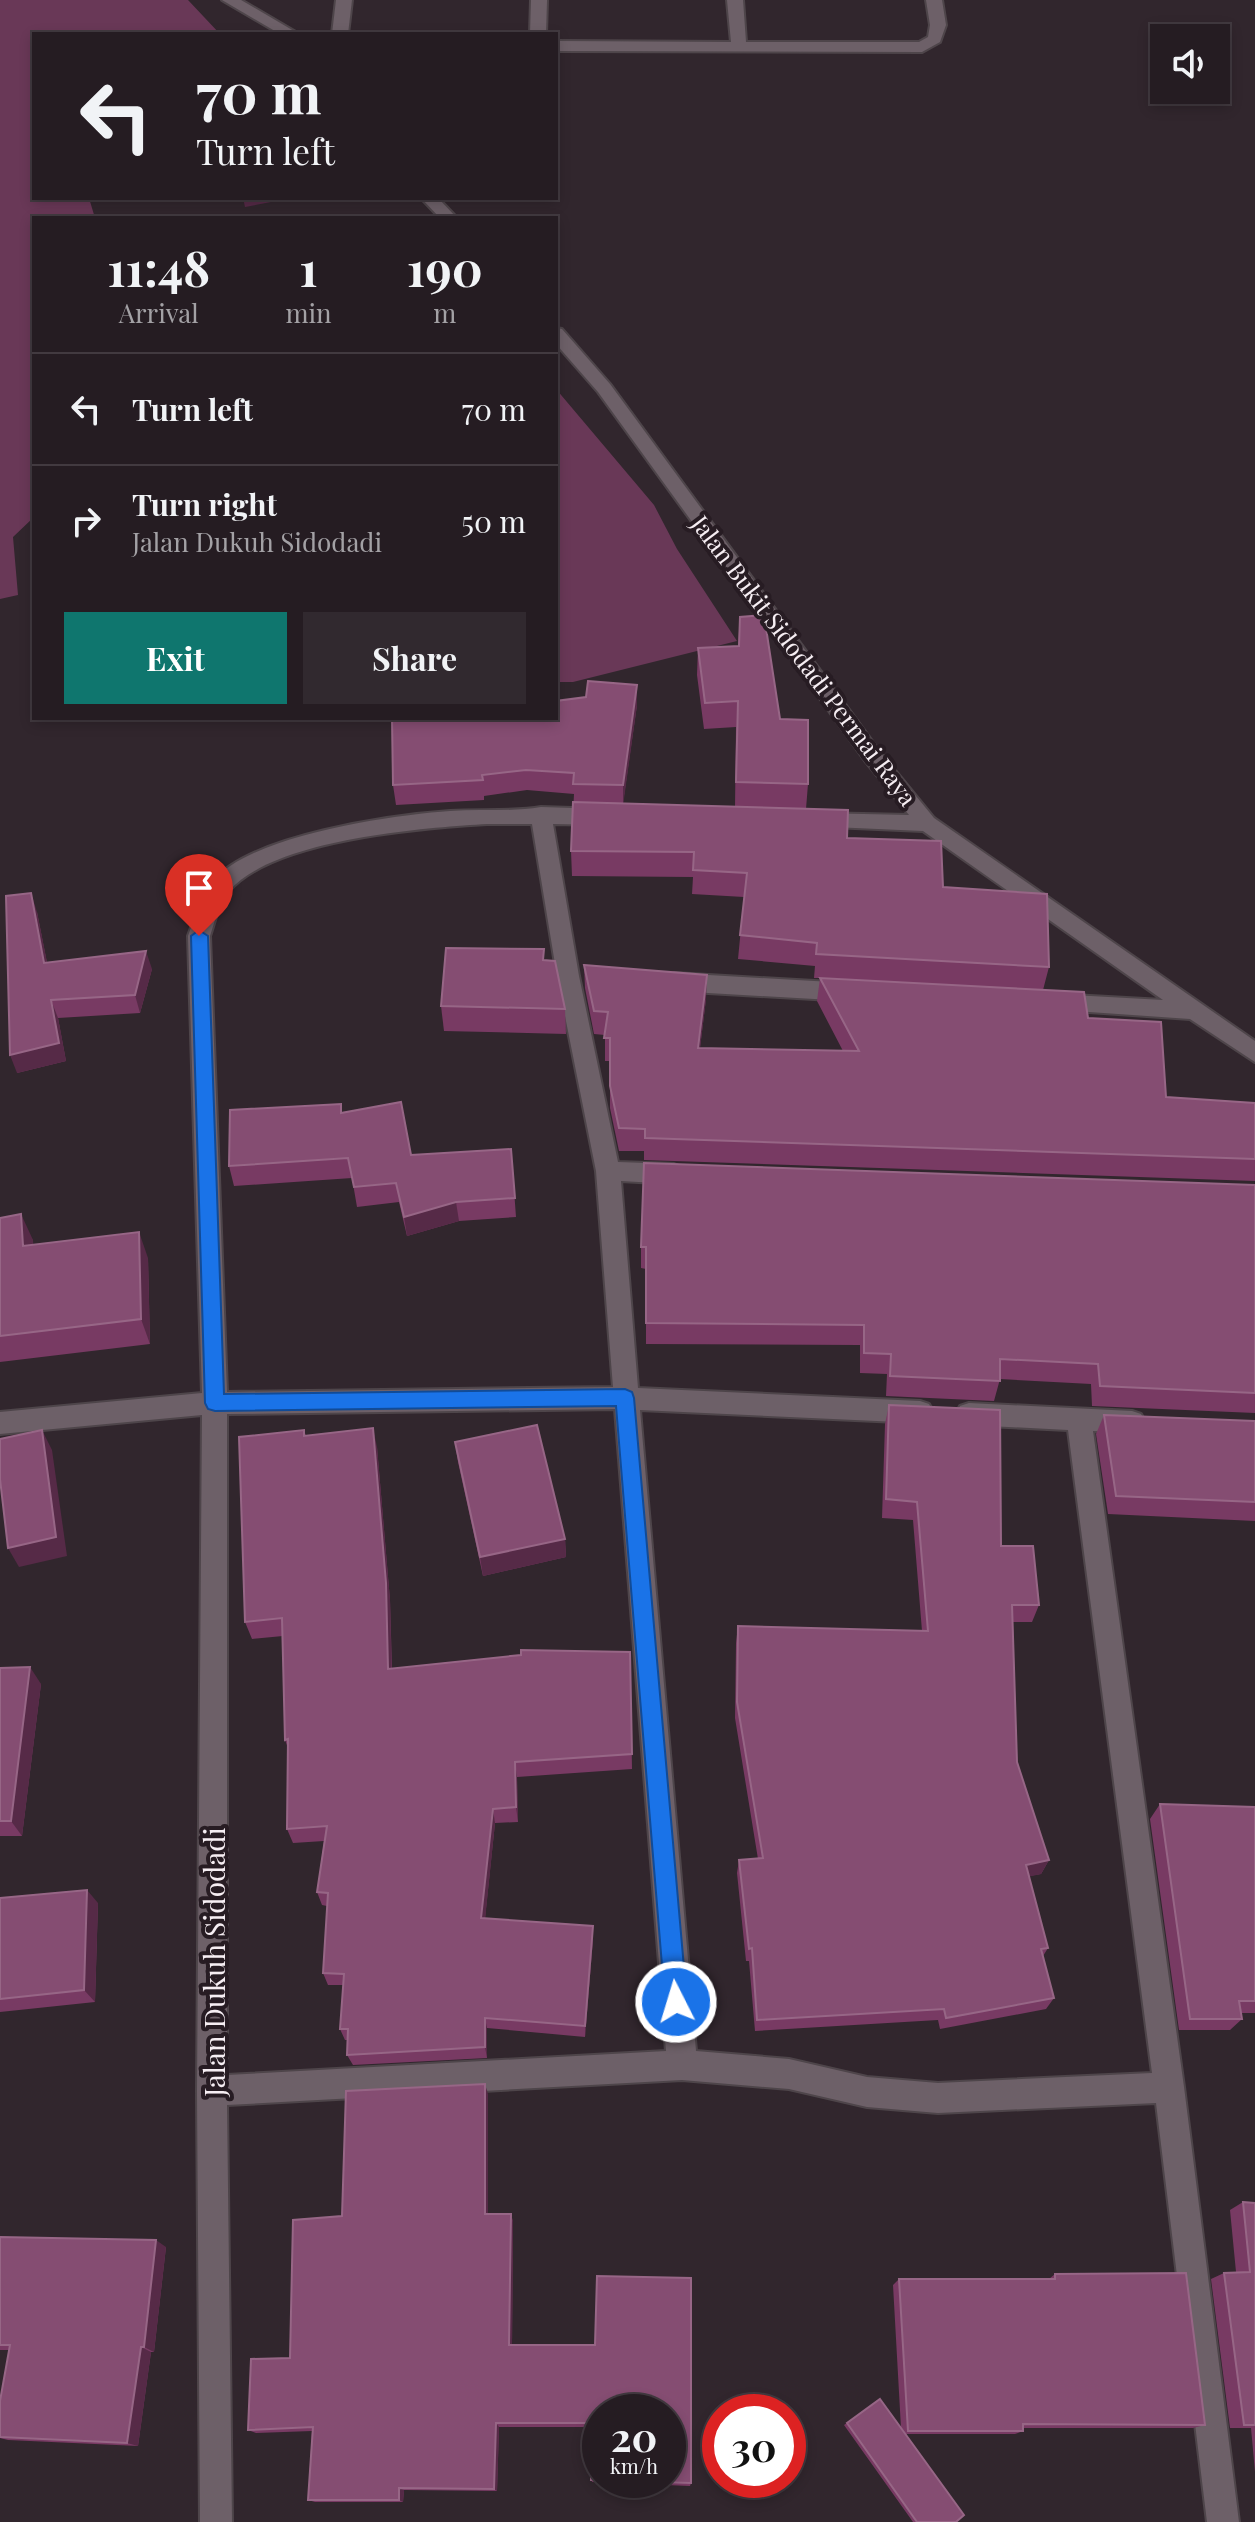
<!DOCTYPE html>
<html lang="en">
<head>
<meta charset="utf-8">
<style>
	:root { --surface:#251c22; --page:#31292f; --text:#f1f3f6; --muted:#a3a1a5; --line:#423a40; --accent:#0f766e }
	body { margin:0; font-family:"Playfair Display",serif; background:var(--page); color:var(--text); height:100vh; display:flex; flex-direction:column; font-size:30px; white-space:nowrap }
	* { box-sizing:border-box; margin:0 }
	p { font-size:26px; color:var(--muted) }
	.icon { flex:none; width:44px; height:44px; fill:none; stroke:currentColor; stroke-width:2; stroke-linecap:round; stroke-linejoin:round }
	.map { position:relative; flex:1; overflow:hidden }
	.drawer { position:absolute; left:32px; top:216px; width:526px; height:504px; display:flex; flex-direction:column; background:var(--surface); border-radius:0px; box-shadow:0 4px 12px #0003,0 0 0 2px var(--line) }
	.drawer>* { flex:none }
	.banner { position:absolute; left:32px; top:32px; width:526px; height:168px; border-radius:0px; box-shadow:0 4px 12px #0003,0 0 0 2px var(--line); background:#251c22; color:var(--text); overflow:hidden }
	.tools { position:absolute; left:1150px; top:24px; display:grid; gap:16px }
	.tools a { display:grid; place-items:center; width:80px; height:80px; border-radius:0px; background:var(--surface); box-shadow:0 4px 12px #0003,0 0 0 2px var(--line); font-size:40px }
	.speed { position:absolute; left:582px; top:2394px; display:flex; gap:16px; font-size:40px; font-weight:700; text-align:center }
	.speed>* { display:grid; place-content:center; width:104px; height:104px; border-radius:50%; background:var(--surface); box-shadow:0 4px 12px #0003,0 0 0 2px var(--line); line-height:1 }
	.speed small { font-size:20px; font-weight:400 }
	.speed .limit { border:12px solid #d22; background:#fff; color:#111 }
	.pin { position:absolute; display:grid; place-items:center; width:68px; height:68px; color:#fff; margin:-82px -34px; border-radius:50% 50% 50% 0; rotate:-45deg; box-shadow:0 0 8px #0007 }
	.pin .icon { rotate:45deg }
	.me { position:absolute; width:88px; margin:-44px; rotate:355deg; stroke-linejoin:round; filter:drop-shadow(0 0 6px #0008) }
	.turn { display:flex; align-items:center; gap:28px; height:168px; padding:0 32px; font-size:36px }
	.turn .icon { width:104px; height:104px; stroke-width:2.5 }
	.turn b { display:block; font-size:56px; line-height:68px }
	.eta { display:flex; justify-content:space-evenly; align-items:center; height:136px; text-align:center }
	.eta b { font-size:48px; font-weight:700; line-height:56px }
	.action { display:flex; gap:16px; margin-top:auto; padding:16px 32px }
	.action a { flex:1; height:92px; border-radius:0px; background:var(--accent); color:#fff; font-size:32px; font-weight:700; line-height:92px; text-align:center }
	.action a+a { background:var(--page); color:var(--text) }
	ul { padding:0; list-style:none }
	li { display:flex; align-items:center; gap:24px; height:112px; padding:0 32px; border-top:2px solid var(--line) }
	li div { flex:1 }
	li b { display:block; font-size:30px }
	li em { font-style:normal }
	.map>svg:first-child { display:block }
	.green { fill:#693857 }
	.lines { fill:none; stroke-linecap:round; stroke-linejoin:round }
	.minor-casing { stroke:#4e454a; stroke-width:4 }
	.minor { fill:#6d6068; fill-rule:evenodd }
	.wall { fill:#783a63 }
	.shaded-wall { fill:#562a47 }
	.building { fill:#854d72; stroke:#976686; stroke-width:2; fill-rule:evenodd }
	.route { fill:#1a73e8; stroke:#114b97; stroke-width:2 }
	.labels { text-anchor:middle; dominant-baseline:central; stroke-width:8; stroke-linejoin:round; paint-order:stroke }
	.street-label { font-size:24px; fill:#f6eef3; stroke:#271c23 }
	.near-street-label { font-size:28px; fill:#f6eef3; stroke:#271c23 }
</style>
</head>
<body>
<div class="map">
<svg width="1255" height="2522" viewBox="0 0 1255 2522">
	<rect width="100%" height="100%" fill="#31262d"/>
	<g class="green">
		<polygon points="0,0 188,0 220,34 34,34 34,198 89,198 95,218 34,218 34,517 13,537 18,595 0,599"/>
		<polygon points="556,389 654,505 677,549 737,641 573,682 556,682"/>
	</g>
	<g class="lines">
		<defs>
			<g id="minor">
				<polygon points="222,0 241,0 299,34 280,34"/>
				<polygon points="336,0 352,0 348,34 332,34"/>
				<polygon points="531,0 547,0 546,34 530,34"/>
				<polygon points="727,0 743,0 746,42 919,42 928,37 930,25 926,0 942,0 946,25 940,42 922,52 556,51 556,41 731,42"/>
				<polygon points="421,198 438,198 457,218 440,218"/>
				<polygon points="556,328 562,329 610,384 880,752 934,818 1255,1041 1255,1062 1190,1019 1046,1009 1043,1003 1046,997 1054,994 1163,1000 923,831 810,826 807,821 810,816 817,813 909,815 866,762 598,392 556,344"/>
				<path d="M541 807 604 809 611 812 614 817 611 822 604 825 553 824 579 976 618 1162 674 1164 682 1167 686 1174 682 1181 674 1184 621 1181 638 1388 920 1401 929 1404 933 1412 929 1420 920 1423 640 1410 696 2051 789 2059 867 2077 938 2083 1152 2073 1068 1430 969 1425 960 1422 956 1414 960 1406 969 1403 1132 1411 1141 1414 1145 1422 1141 1430 1132 1433 1093 1431 1184 2087 1239 2522H1207L1156 2103 938 2113 867 2107 789 2089 682 2080 227 2105 232 2522H200L197 2091 202 1415 0 1434V1412L202 1393 188 936C195 917 201 897 213 881 251 835 392 815 450 811 480 809 512 812 541 807ZM487 824H532L557 976 596 1171 613 1387 227 1392 210 936C215 921 219 903 229 891 274 839 422 828 487 824ZM615 1409 666 2051 227 2075V1414Z"/>
				<polygon points="674,973 849,983 857,986 860,992 857,998 849,1001 674,991 666,988 663,982 666,976"/>
			</g>
		</defs>
		<use href="#minor" class="minor-casing"/>
		<use href="#minor" class="minor"/>
	</g>
	<g class="wall">
		<polygon points="740,617 780,719 808,784 806,809 847,838 943,887 1049,967 1043,990 1088,1018 1166,1097 1255,1103 1255,1181 644,1160 644,1151 619,1151 610,1108 610,1061 605,1061 605,1035 594,1034 585,988 584,965 706,999 700,1048 843,1051 817,1001 820,978 814,978 815,966 738,959 744,897 692,894 693,877 572,876 571,851 574,794 527,790 484,796 484,800 396,805 393,785 637,705 623,803 735,807 736,727 704,729 697,675 698,648 738,646"/>
		<polygon points="37,912 47,963 152,969 140,1013 58,1018 66,1061 17,1073"/>
		<polygon points="441,1006 565,1009 566,1034 444,1031"/>
		<polygon points="343,1113 411,1155 511,1149 516,1217 459,1221 407,1236 399,1202 357,1207 352,1178 234,1186 229,1166"/>
		<polygon points="1255,1185 1255,1413 1092,1406 1091,1384 1000,1379 994,1401 886,1396 887,1374 860,1373 860,1345 646,1344 646,1269 641,1268 641,1247"/>
		<polygon points="0,1218 33,1240 33,1244 148,1258 150,1344 0,1362"/>
		<polygon points="889,1405 1001,1546 1039,1605 1032,1622 1013,1622 1017,1762 1049,1860 1041,1874 1029,1876 1048,1948 1043,1956 1054,1998 1046,2009 940,2029 938,2020 755,2031 749,1961 746,1961 737,1873 739,1860 758,1859 735,1718 736,1643 738,1626 922,1631 913,1520 882,1518 885,1424"/>
		<polygon points="1104,1415 1255,1421 1255,1521 1108,1514 1096,1434"/>
		<polygon points="304,1430 306,1436 377,1447 390,1600 392,1669 630,1652 632,1769 517,1777 518,1822 495,1823 485,1918 593,1939 585,2037 487,2028 487,2058 353,2065 347,2055 348,2040 345,2040 340,2029 343,1985 328,1985 323,1973 327,1906 322,1905 317,1892 324,1841 293,1843 287,1829 288,1748 285,1740 283,1636 252,1639 245,1622"/>
		<polygon points="455,1442 565,1539 566,1557 483,1576 458,1462"/>
		<polygon points="0,1668 41,1684 22,1836 0,1836"/>
		<polygon points="1160,1804 1255,1807 1255,2013 1241,2013 1242,2019 1230,2030 1179,2030 1150,1819"/>
		<polygon points="0,1898 98,1903 95,2002 0,2012"/>
		<polygon points="488,2094 488,2214 511,2214 513,2222 512,2345 691,2483 690,2486 592,2482 592,2427 499,2427 497,2491 404,2490 403,2502 315,2502 308,2500 312,2431 256,2433 248,2430 290,2358 342,2216"/>
		<polygon points="1243,2202 1255,2203 1255,2472 1251,2428 1230,2428 1211,2279 1224,2273 1236,2272 1230,2210"/>
		<polygon points="0,2237 166,2247 154,2352 151,2352 138,2446 8,2440 0,2438 0,2401 9,2350 0,2350"/>
		<polygon points="1055,2274 1205,2425 1193,2428 1023,2428 1023,2431 1015,2434 906,2434 956,2522 913,2522 844,2425 880,2399 901,2428 893,2285 899,2279 1049,2279"/>
	</g>
	<g class="shaded-wall">
		<polygon points="243,198 292,198 245,207"/>
		<polygon points="637,685 637,705 623,806 623,785"/>
		<polygon points="31,893 37,912 51,982 44,963"/>
		<polygon points="146,951 152,969 140,1013 135,995"/>
		<polygon points="707,975 706,999 697,1071 698,1048"/>
		<polygon points="51,1000 58,1018 66,1061 17,1073 10,1055"/>
		<polygon points="456,1202 459,1221 407,1236 404,1217"/>
		<polygon points="21,1214 33,1240 35,1271 23,1246"/>
		<polygon points="139,1232 148,1258 150,1344 141,1319"/>
		<polygon points="373,1428 377,1447 390,1600 392,1685 388,1669"/>
		<polygon points="42,1430 52,1450 67,1556 19,1567 8,1548"/>
		<polygon points="565,1539 566,1557 483,1576 480,1557"/>
		<polygon points="30,1667 41,1684 22,1836 11,1821"/>
		<polygon points="515,1762 517,1777 518,1822 516,1807"/>
		<polygon points="493,1809 495,1823 484,1930 481,1918"/>
		<polygon points="1049,1860 1041,1874 1018,1879 1026,1865"/>
		<polygon points="87,1890 98,1903 95,2002 84,1990"/>
		<polygon points="593,1926 593,1939 585,2037 585,2026"/>
		<polygon points="485,2018 487,2028 487,2058 485,2047"/>
		<polygon points="485,2084 488,2094 488,2221 485,2214"/>
		<polygon points="511,2214 513,2222 512,2351 509,2345"/>
		<polygon points="156,2240 166,2247 154,2352 144,2347"/>
		<polygon points="141,2347 151,2352 138,2446 127,2443"/>
		<polygon points="496,2423 499,2427 497,2491 494,2489"/>
		<polygon points="399,2488 404,2490 403,2502 399,2500"/>
	</g>
	<g class="building">
		<polygon points="764,615 780,719 808,720 808,784 736,782 738,701 705,703 698,648 739,646 740,617"/>
		<polygon points="588,681 637,685 623,785 573,784 574,773 526,770 482,775 483,780 393,785 392,718 556,718 556,701 586,697"/>
		<polygon points="573,802 848,810 847,838 941,841 943,887 1047,894 1049,967 816,954 817,943 740,935 747,873 693,870 694,852 571,851"/>
		<polygon points="31,893 44,963 146,951 135,995 51,1000 59,1043 10,1055 6,896"/>
		<polygon points="446,948 544,949 543,960 555,961 565,1009 441,1006"/>
		<polygon points="584,965 707,975 698,1048 859,1051 820,978 1084,992 1088,1018 1161,1022 1166,1097 1255,1103 1255,1159 645,1138 645,1129 619,1128 610,1086 610,1038 604,1038 608,1012 594,1011"/>
		<polygon points="401,1102 411,1155 511,1149 515,1198 456,1202 404,1217 396,1183 354,1187 348,1158 229,1166 230,1110 341,1104 341,1113"/>
		<polygon points="644,1163 1255,1185 1255,1393 1100,1386 1098,1364 1000,1359 1000,1381 890,1376 891,1354 864,1353 864,1325 646,1323 646,1247 641,1247"/>
		<polygon points="21,1214 23,1246 139,1232 141,1319 0,1336 0,1218"/>
		<polygon points="889,1405 1000,1410 1001,1546 1033,1546 1039,1605 1012,1605 1017,1762 1049,1860 1026,1865 1048,1948 1041,1949 1054,1998 946,2018 944,2009 757,2020 752,1948 749,1949 739,1860 763,1858 737,1702 738,1626 928,1631 917,1502 886,1499"/>
		<polygon points="1104,1415 1255,1421 1255,1502 1116,1496"/>
		<polygon points="537,1425 565,1539 480,1557 455,1442"/>
		<polygon points="373,1428 386,1583 388,1669 521,1655 521,1650 630,1652 632,1754 515,1762 516,1807 493,1809 481,1918 593,1926 585,2026 485,2018 485,2047 347,2055 348,2029 340,2029 344,1974 323,1973 328,1893 317,1892 327,1826 287,1829 288,1739 285,1740 282,1618 245,1622 239,1437 304,1430 304,1436"/>
		<polygon points="42,1430 56,1537 8,1548 0,1479 0,1439"/>
		<polygon points="30,1667 11,1821 0,1821 0,1668"/>
		<polygon points="1160,1804 1255,1807 1255,2001 1239,2001 1242,2019 1190,2019"/>
		<polygon points="87,1890 84,1990 0,1999 0,1898"/>
		<path d="M485 2084V2214H511L509 2345H595L597 2276 691 2278V2483L591 2480 593 2423H496L494 2489 399 2488V2500H308L313 2427 248 2430 251 2359 290 2358 293 2220 342 2216 346 2091ZM600 2412H668V2480H600Z"/>
		<polygon points="1243,2202 1255,2203 1255,2425 1244,2425 1224,2273 1250,2272"/>
		<polygon points="0,2237 156,2240 144,2347 141,2347 127,2443 0,2437 0,2401 10,2345 0,2345"/>
		<polygon points="1186,2273 1205,2425 1023,2424 1023,2431 908,2431 899,2279 1055,2279 1055,2274"/>
		<polygon points="880,2399 964,2515 956,2522 917,2522 847,2423"/>
	</g>
	<polygon class="route" points="199,930 208,936 224,1394 625,1389 632,1392 634,1398 687,2002 684,2010 676,2013 669,2010 665,2002 616,1406 215,1411 208,1409 205,1403 191,936"/>
	<g class="labels">
		<g class="street-label">
			<text transform="translate(805 660) rotate(53)">Jalan Bukit Sidodadi Permai Raya</text>
		</g>
		<g class="near-street-label">
			<text transform="translate(213 1962) rotate(-90)">Jalan Dukuh Sidodadi</text>
		</g>
	</g>
</svg>
<div class="tools">
<a><svg class="icon" aria-label="sound" viewBox="0 0 24 24"><path d="M4 9h4l5-4v14l-5-4H4zM17 9q2 3 0 6"/></svg></a>
</div>
<div class="speed"><div>20<small>km/h</small></div><div class="limit">30</div></div>
<div class="pin" style="left:199px;top:936px;background:#d93025"><svg class="icon" aria-label="arrive" viewBox="0 0 24 24"><path d="M6 21V4h12l-3 4 3 4H6"/></svg></div>
<svg class="me" style="left:676px;top:2002px" viewBox="-20 -20 40 40"><circle r="17" fill="#1a73e8" stroke="#fff" stroke-width="3"/><path d="M0-11L8 9 0 5-8 9z" fill="#fff"/></svg>
<div class="banner">
<div class="turn"><svg class="icon" aria-label="left" viewBox="0 0 24 24"><path d="M17 20v-9H6M10 6l-5 5 5 5"/></svg><div><b>70 m</b>Turn left</div></div>
</div>
<section class="drawer">
<div class="eta">
<div><b>11:48</b><p>Arrival</p></div>
<div><b>1</b><p>min</p></div>
<div><b>190</b><p>m</p></div>
</div>
<ul>
<li><svg class="icon" aria-label="left" viewBox="0 0 24 24"><path d="M17 20v-9H6M10 6l-5 5 5 5"/></svg><div><b>Turn left</b></div><em>70 m</em></li>
<li><svg class="icon" aria-label="right" viewBox="0 0 24 24"><path d="M7 20v-9h11M14 6l5 5-5 5"/></svg><div><b>Turn right</b><p>Jalan Dukuh Sidodadi</p></div><em>50 m</em></li>
</ul>
<div class="action"><a>Exit</a><a>Share</a></div>
</section>
</div>
</body>
</html>
